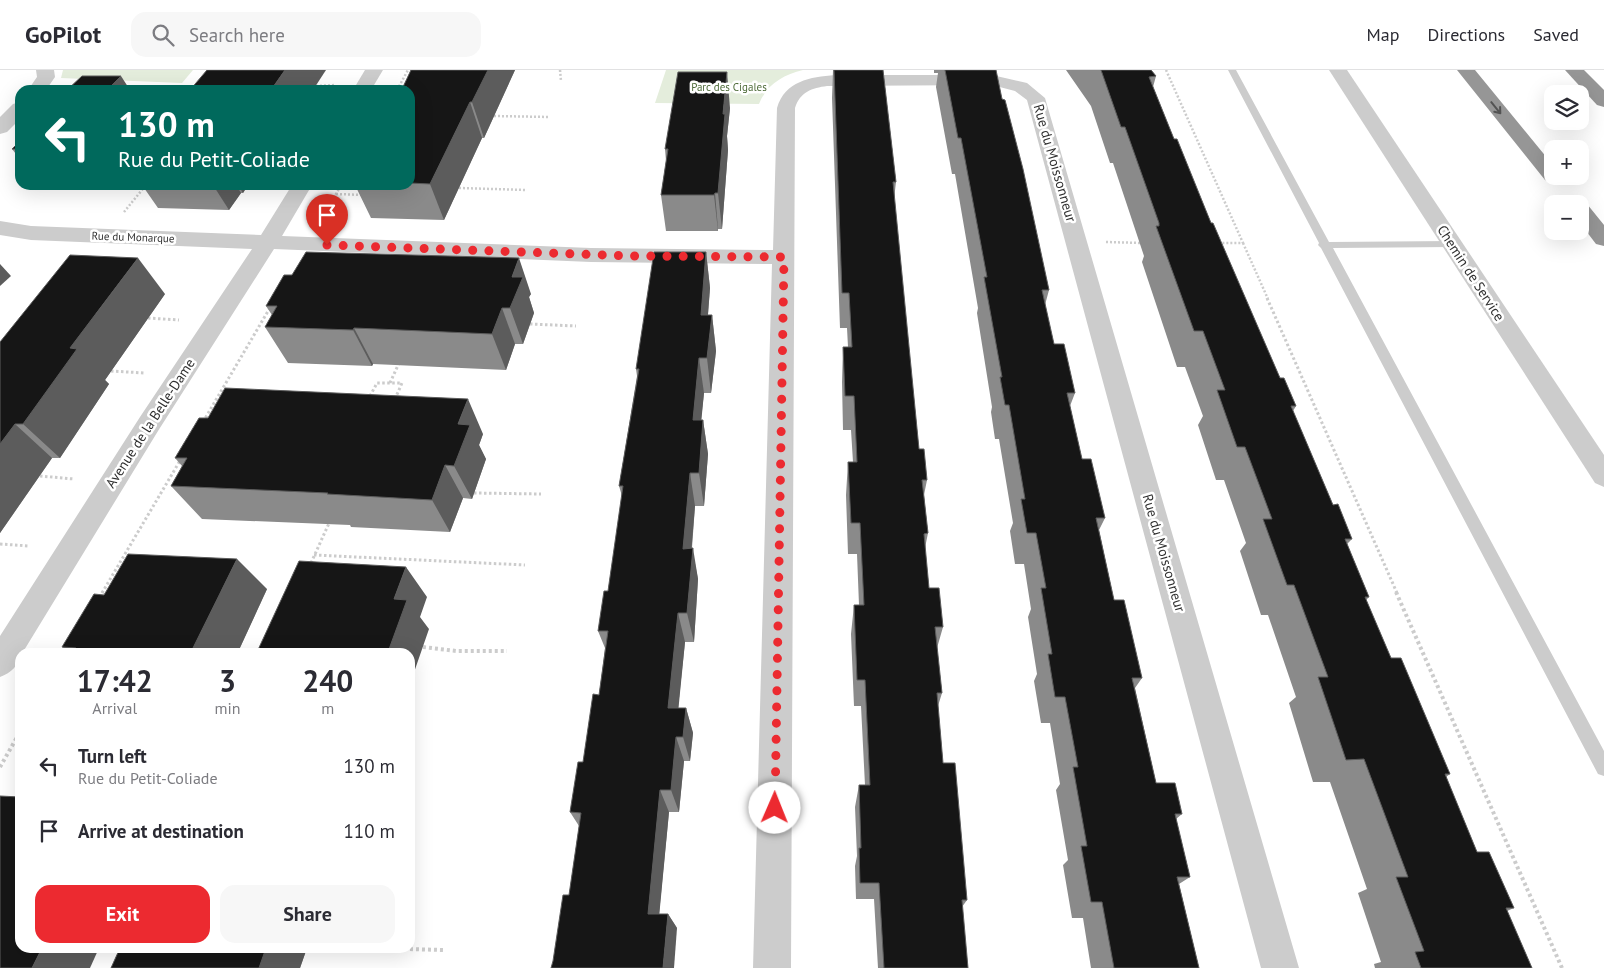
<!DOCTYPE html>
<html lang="en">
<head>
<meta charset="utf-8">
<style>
	:root { --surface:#fff; --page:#f7f7f7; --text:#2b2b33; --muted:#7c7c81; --line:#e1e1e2; --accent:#ec2a30 }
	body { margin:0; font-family:"PT Sans",sans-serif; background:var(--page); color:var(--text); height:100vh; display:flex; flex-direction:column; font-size:19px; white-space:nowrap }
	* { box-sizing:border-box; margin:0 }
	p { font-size:16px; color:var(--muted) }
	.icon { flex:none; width:28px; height:28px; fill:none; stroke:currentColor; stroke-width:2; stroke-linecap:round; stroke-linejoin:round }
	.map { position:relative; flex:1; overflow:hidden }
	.drawer { position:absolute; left:15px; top:578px; width:400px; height:305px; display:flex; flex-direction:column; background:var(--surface); border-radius:15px; box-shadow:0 5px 20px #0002 }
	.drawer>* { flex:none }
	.top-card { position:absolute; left:15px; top:15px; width:400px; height:105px; border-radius:15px; box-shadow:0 5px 20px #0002; background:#00695c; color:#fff; overflow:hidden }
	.controls { position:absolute; left:1544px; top:15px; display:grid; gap:10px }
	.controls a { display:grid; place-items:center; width:45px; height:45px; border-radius:10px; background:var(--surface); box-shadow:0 5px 20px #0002; font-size:25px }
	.pin { position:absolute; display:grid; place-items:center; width:42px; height:42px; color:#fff; margin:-51px -21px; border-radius:50% 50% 50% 0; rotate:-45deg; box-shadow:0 0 5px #0007 }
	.pin .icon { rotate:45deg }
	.me { position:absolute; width:55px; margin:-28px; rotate:1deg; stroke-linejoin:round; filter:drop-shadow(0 0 4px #0008) }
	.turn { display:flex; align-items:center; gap:18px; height:105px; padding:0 20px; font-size:22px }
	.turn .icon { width:65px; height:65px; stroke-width:2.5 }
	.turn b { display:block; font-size:35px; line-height:42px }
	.eta { display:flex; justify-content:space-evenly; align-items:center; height:85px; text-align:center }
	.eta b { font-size:30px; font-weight:600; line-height:35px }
	.primary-button { display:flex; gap:10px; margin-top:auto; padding:10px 20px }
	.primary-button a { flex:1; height:58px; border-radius:15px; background:var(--accent); color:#fff; font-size:20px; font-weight:600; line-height:58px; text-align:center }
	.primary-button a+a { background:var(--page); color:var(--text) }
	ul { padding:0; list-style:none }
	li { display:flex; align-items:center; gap:15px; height:65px; padding:0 20px }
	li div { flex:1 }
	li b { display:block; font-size:19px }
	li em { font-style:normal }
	header { display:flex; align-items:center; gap:30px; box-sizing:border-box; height:70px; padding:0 25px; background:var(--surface); border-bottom:1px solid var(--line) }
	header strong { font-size:24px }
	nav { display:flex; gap:28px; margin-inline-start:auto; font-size:18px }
	.search { width:350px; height:45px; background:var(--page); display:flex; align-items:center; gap:12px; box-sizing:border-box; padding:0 18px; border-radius:15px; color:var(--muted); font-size:19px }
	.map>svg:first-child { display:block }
	.green { fill:#e4eddc }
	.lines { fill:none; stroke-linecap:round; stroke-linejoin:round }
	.path-far2 { stroke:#ccc; stroke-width:2.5; stroke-dasharray:2 2; stroke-linecap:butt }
	.path-far1 { stroke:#ccc; stroke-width:3; stroke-dasharray:2.5 2.5; stroke-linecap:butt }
	.path { stroke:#ccc; stroke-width:4; stroke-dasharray:3 3; stroke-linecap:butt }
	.lane { fill:#ccc; fill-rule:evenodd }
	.street { fill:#ccc; fill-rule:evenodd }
	.highway { fill:#969696; fill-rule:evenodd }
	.wall { fill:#8a8a8a }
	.shaded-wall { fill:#5c5c5c }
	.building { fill:#161616; stroke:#5c5c5c }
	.oneway { stroke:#535353 }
	.route { stroke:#ec2a30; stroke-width:9; stroke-dasharray:0 16.2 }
	.labels { text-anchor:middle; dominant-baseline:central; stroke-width:5; stroke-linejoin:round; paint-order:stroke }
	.far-park-label { font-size:11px; fill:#4f6c3a; stroke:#fff }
	.far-street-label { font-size:11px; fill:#2f2f2f; stroke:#fff }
	.street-label { font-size:14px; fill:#2f2f2f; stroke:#fff }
</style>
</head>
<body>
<header>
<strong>GoPilot</strong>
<div class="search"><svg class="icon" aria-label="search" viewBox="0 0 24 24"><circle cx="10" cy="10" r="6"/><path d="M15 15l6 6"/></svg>Search here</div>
<nav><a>Map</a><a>Directions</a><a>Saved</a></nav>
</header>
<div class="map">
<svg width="1604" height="898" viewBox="0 0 1604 898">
	<rect width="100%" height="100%" fill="#fff"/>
	<g class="green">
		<polygon points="63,0 193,0 182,13 61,8"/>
		<path d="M666 0H803C783 5 767 14 759 34L655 33Z"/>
	</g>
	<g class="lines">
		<g class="path-far2">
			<polyline points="560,0 561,11"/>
			<polyline points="1166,0 1243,173 1218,173"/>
			<polyline points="316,16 336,15"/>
			<polyline points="397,20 408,0"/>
			<polyline points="494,46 550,47"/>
			<polyline points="246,118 267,118"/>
			<polyline points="459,118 527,120"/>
			<polyline points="336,124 364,125"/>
			<polyline points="124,142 146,115"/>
			<polyline points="322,149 341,115"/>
			<polyline points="1106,172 1142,173"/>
			<polyline points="1243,173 1268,229"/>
		</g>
		<g class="path-far1">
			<polyline points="1267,228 1397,523"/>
			<polyline points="148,248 179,250"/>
			<polyline points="530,254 576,256"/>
			<polyline points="111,301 144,303"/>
			<polyline points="390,313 399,293"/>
			<polyline points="370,326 377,313 402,313 395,329"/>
			<polyline points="203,352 271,236"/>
			<polyline points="40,406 74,409"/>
			<polyline points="474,423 541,424"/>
			<polyline points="0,474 29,476"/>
			<polyline points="314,485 525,495"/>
			<polyline points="311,493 330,451"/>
			<polyline points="102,523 181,389"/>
		</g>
		<g class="path">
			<polyline points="1396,522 1562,898"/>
			<polyline points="99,528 103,522"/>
			<polyline points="423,577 456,581 507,581"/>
			<polyline points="0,697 20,662"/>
			<polyline points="374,878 443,880"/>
		</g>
		<polygon class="lane" points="1228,0 1236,0 1329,172 1452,171 1457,174 1452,177 1333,178 1604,681 1604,706 1598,704 1321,178 1318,175 1319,173"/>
		<g class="street">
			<polygon points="36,0 54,0 55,7 46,20 28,20 37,7"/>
			<polygon points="365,0 383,0 371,20 353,20"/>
			<polygon points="1329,0 1347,0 1604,385 1604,417 1595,413"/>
			<path d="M835 5H992L1027 13 1045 28 1299 898H1261L1027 30 1015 21 992 15 827 16C812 18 800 22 795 38L791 898H753L772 194 591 192 274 179 158 361 23 582H20C20 595 11 603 0 607V566L140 347 252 179 31 170 0 165V151L31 156 261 165 292 115H312L282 166 591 178 773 180 777 38C785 11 810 7 835 5Z"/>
			<polygon points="20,32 20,49 7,62 0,64 0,47 13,34"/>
		</g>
		<g class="highway">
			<polygon points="1457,0 1475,0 1552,94 1552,106 1562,106 1559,110 1552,112 1545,110"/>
			<polygon points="1565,0 1584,0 1604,20 1604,37 1597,35"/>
			<polygon points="1580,133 1587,134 1604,155 1604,176 1596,174 1580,153 1580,134 1575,134"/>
		</g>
	</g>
	<g class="wall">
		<polygon points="411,0 515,0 484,68 482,68 444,150 371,148 355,115 410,115 410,20 404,20 403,17"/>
		<polygon points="833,0 883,0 896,112 894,129 919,379 927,410 924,425 928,463 925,478 929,518 943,557 937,578 942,623 938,636 943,693 967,830 962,837 968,898 878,898 874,829 856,829 855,796 857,786 855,737 859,715 865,715 861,636 854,636 851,564 854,535 859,535 857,484 848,484 846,425 848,392 853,392 851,360 843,360 842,312 843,277 848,277 847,258 840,258 832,28"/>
		<polygon points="934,0 996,0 1002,29 1049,220 1045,235 1054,274 1075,323 1070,336 1082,389 1105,448 1099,460 1114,530 1142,608 1135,618 1156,713 1182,744 1176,749 1190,807 1179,814 1199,898 1091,898 1083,848 1072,848 1063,795 1068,790 1056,720 1060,714 1050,653 1041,653 1034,611 1037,604 1028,547 1031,539 1024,494 1015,494 1010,461 1013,453 999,369 995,369 991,342 992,337 977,243 978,238 955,104 952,104 936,17 938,3 934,3"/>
		<polygon points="1066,0 1151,0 1156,6 1153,17 1174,69 1280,308 1296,336 1293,341 1333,435 1352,469 1347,474 1369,527 1366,530 1391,588 1450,704 1446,707 1477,782 1514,838 1507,841 1532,898 1375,898 1374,894 1381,892 1358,823 1367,819 1330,712 1313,712 1289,633 1296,627 1268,545 1261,545 1240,481 1246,473 1224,410 1216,410 1198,355 1203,346 1185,297 1177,297 1142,192 1144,186 1113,93 1110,93 1091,36"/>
		<polygon points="730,38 727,66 728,80 722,159 718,159 718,161 666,161 661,125 666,91 665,79"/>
		<polygon points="20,71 20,89 12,79"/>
		<polygon points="142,115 248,115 243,123 241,123 229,140 158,138"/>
		<polygon points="706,182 710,218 708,245 712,245 716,281 711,323 704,323 701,350 703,350 708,384 704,436 695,436 692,478 698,509 694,572 685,572 678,638 686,638 693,663 690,691 684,691 679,742 669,742 659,844 668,844 677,858 569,825 579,756 570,742 583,692 599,625 605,578 598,561 608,521 622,426 619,416 637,306 636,299"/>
		<polygon points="165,224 105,310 109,314 60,388 52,388 0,463 0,272"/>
		<polygon points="531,224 529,227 534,243 523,274 515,274 506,300 373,294 372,296 288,293 265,257 272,245 266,236"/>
		<polygon points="483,364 479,375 486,389 472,429 463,428 450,462 351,457 350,455 202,449 171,416 182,396 175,388"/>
		<polygon points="267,519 238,582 70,582 62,577 104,525"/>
		<polygon points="120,878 321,878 320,879 307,878 300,898 111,898"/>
	</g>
	<g class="shaded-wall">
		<polygon points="285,0 326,0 313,20 271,20"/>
		<polygon points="488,0 515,0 484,68 472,32"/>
		<polygon points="727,2 730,38 727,66 728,80 722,159 718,123 723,44"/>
		<polygon points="121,6 130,20 107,20"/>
		<polygon points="470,32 482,68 444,150 430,114"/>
		<polygon points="213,115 236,115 241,123 229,140"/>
		<polygon points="238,115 248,115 243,123"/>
		<polygon points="715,123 718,159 718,161 714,125"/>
		<polygon points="706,182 710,218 705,281 701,245"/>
		<polygon points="138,188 165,224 105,310 109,314 60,388 23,354 70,278"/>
		<polygon points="519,188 531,224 529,227 534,243 523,274 510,238 512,207"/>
		<polygon points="0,194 11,206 0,216"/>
		<polygon points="502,238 515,274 506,300 492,264"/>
		<polygon points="712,245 716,281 711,323 707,288"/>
		<polygon points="354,258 373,294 372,296 353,260"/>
		<polygon points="699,288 704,323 698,384 693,350"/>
		<polygon points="468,329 483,364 479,375 486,389 472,429 454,396 458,354"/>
		<polygon points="703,350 708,384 704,436 699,403"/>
		<polygon points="15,354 52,388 0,463 0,374"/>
		<polygon points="445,395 463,428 450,462 432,430"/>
		<polygon points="690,403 695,436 689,509 683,479"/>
		<polygon points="693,478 698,509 694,572 687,543"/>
		<polygon points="237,489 267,519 238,582 191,582"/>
		<polygon points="406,497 427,527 420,547 429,559 411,611 410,610 410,582 388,582 394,529"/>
		<polygon points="678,543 685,572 676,663 668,638"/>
		<polygon points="686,638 693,663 690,691 683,667"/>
		<polygon points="676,667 684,691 679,742 671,720"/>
		<polygon points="660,720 669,742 658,858 648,844"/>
		<polygon points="668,844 677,858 674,898 663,898"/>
		<polygon points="42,878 99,878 90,898 32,898"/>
		<polygon points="266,878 307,878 300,898 259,898"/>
	</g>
	<g class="building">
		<polygon points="207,0 285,0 271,20 190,20"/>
		<polygon points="411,0 488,0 472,32 470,32 430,114 410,113 410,20 405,20 407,17 403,17"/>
		<polygon points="834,0 883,0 896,112 893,112 919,379 924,379 927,410 922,410 928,463 924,464 929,518 939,518 943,557 935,557 942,623 937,623 943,693 955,693 967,830 962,830 968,898 884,898 879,813 860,813 859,778 861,778 859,715 870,715 865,610 857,610 854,535 864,535 860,453 851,453 848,392 857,392 854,326 845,326 843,277 852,277 849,223 842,223"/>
		<polygon points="945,0 996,0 1002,29 1005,30 1023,99 1049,220 1042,220 1054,274 1064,274 1075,323 1067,323 1082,389 1091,389 1105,448 1096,448 1114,530 1124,530 1142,608 1132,608 1156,713 1175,713 1182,744 1175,744 1190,807 1177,807 1199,898 1114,898 1102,832 1091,832 1081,776 1087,776 1073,697 1078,697 1065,627 1055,627 1048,584 1052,584 1041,518 1046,518 1036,463 1027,463 1021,429 1025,429 1009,335 1005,335 1000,307 1002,307 984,207 987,207 961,68 958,68"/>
		<polygon points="1101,0 1151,0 1156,6 1149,7 1174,69 1177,69 1211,153 1213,153 1280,308 1284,308 1296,336 1291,336 1333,435 1338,434 1352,469 1345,469 1369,527 1365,527 1391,588 1401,588 1450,704 1445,704 1477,782 1489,782 1514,838 1506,838 1532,898 1421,898 1415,882 1424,881 1396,807 1408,807 1364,689 1346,690 1318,607 1328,607 1294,515 1287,515 1263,449 1272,449 1245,377 1237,377 1217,320 1225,320 1203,261 1194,261 1156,156 1159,156 1159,153 1125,57 1121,57"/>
		<polygon points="678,2 727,2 723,44 725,44 718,123 715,123 714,125 661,125 668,79 665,79"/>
		<polygon points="82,6 121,6 107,20 67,20"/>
		<polygon points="20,71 20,79 12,79"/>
		<polygon points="306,182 519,188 512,207 523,207 510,238 502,238 492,264 354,258 353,260 265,257 277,236 266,236 284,205 292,205"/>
		<polygon points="654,182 706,182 701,245 712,245 707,288 699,288 693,350 703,350 699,403 690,403 683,479 693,478 687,543 678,543 668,638 686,638 683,667 676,667 671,720 660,720 648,844 668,844 663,898 551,898 553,891 563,825 569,825 581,743 570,742 578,692 583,692 593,624 599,625 608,561 598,561 604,521 608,521 623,416 619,416 639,299 636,299"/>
		<polygon points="70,185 138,188 70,278 77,279 23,354 15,354 0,374 0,272"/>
		<polygon points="225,318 468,329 458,354 470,355 454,396 445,395 432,430 327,424 328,423 171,416 187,388 175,388 199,348 208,348"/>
		<polygon points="128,484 237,489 191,582 74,582 76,578 62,577 94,524 104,525"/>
		<polygon points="299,491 406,497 394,529 407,530 388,582 257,582"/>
		<polygon points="0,726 20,727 20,878 42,878 32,898 0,898"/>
		<polygon points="120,878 266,878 259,898 111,898"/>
	</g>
	<defs><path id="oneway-shaft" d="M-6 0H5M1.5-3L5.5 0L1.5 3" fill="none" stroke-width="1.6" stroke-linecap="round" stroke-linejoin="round" transform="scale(1.25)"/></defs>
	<use class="oneway" href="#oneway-shaft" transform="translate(1496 38) rotate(51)"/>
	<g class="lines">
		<polyline class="route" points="327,175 633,186 784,187 775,738"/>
	</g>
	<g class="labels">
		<g class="far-park-label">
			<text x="729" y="17">Parc des Cigales</text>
		</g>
		<g class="far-street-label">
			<text transform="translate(133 167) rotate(2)">Rue du Monarque</text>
		</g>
		<g class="street-label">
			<text transform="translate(1055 93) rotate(74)">Rue du Moissonneur</text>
			<text transform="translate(1471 203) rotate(57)">Chemin de Service</text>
			<text transform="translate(150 353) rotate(-57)">Avenue de la Belle-Dame</text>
			<text transform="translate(1164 483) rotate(74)">Rue du Moissonneur</text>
		</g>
	</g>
</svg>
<div class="controls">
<a><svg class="icon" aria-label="layers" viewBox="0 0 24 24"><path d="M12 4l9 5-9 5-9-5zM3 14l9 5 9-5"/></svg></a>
<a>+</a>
<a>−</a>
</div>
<div class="pin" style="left:327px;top:175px;background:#d93025"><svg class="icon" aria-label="arrive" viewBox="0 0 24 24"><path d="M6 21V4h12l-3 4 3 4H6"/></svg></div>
<svg class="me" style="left:775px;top:738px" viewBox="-20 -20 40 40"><circle r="19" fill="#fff"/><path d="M0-13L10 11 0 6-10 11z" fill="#ec2a30"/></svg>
<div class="top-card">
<div class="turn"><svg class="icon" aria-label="left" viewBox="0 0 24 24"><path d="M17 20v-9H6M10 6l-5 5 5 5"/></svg><div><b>130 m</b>Rue du Petit-Coliade</div></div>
</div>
<section class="drawer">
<div class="eta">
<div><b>17:42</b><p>Arrival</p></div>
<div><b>3</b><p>min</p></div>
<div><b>240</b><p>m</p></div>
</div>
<ul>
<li><svg class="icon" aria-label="left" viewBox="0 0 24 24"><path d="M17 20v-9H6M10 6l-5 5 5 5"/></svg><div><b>Turn left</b><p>Rue du Petit-Coliade</p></div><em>130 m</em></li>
<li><svg class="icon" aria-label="arrive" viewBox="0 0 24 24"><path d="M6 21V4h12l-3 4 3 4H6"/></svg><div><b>Arrive at destination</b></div><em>110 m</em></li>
</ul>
<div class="primary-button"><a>Exit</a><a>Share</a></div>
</section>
</div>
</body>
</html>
